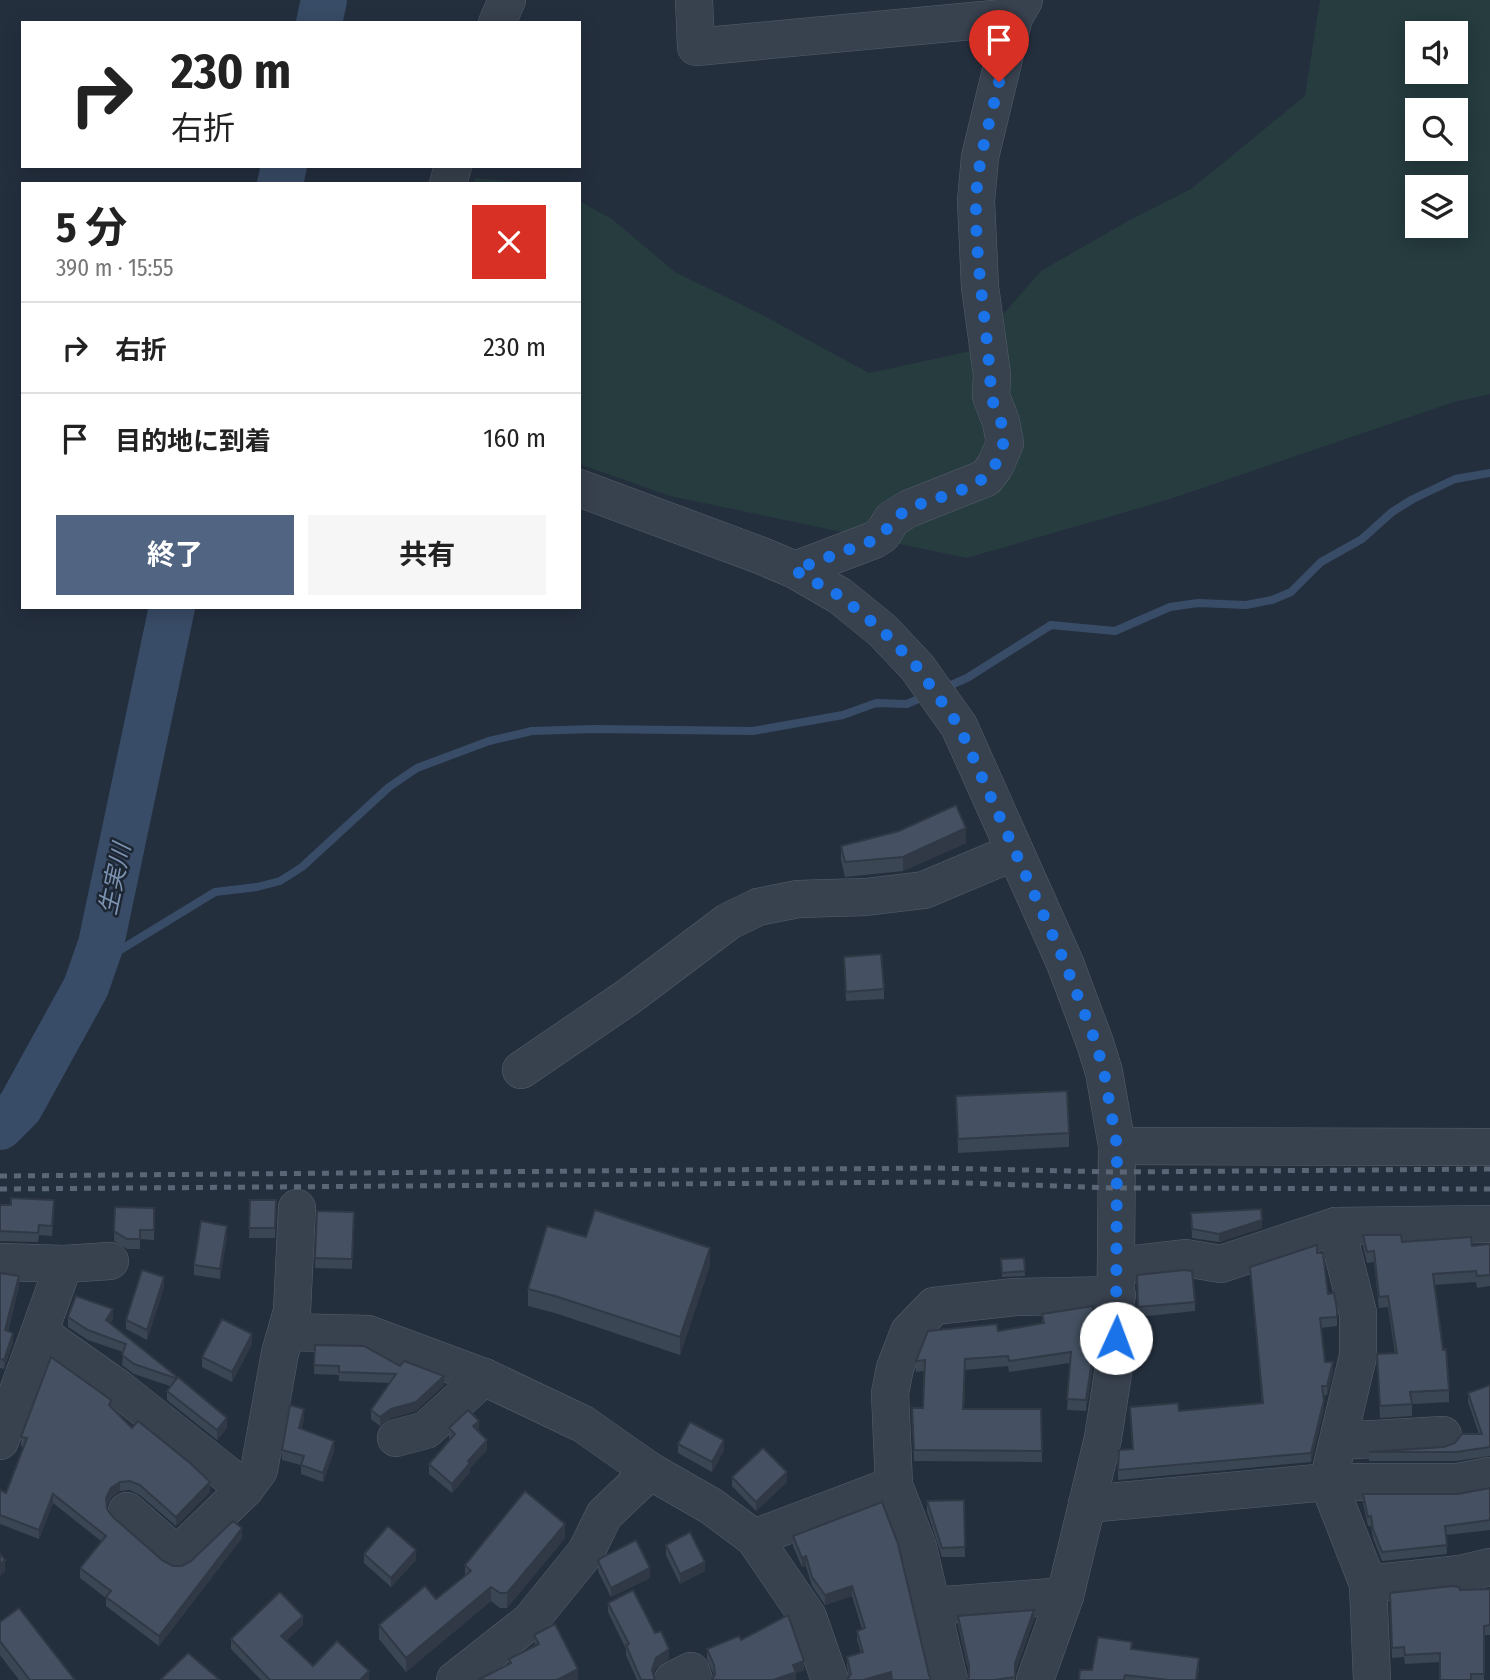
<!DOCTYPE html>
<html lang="ja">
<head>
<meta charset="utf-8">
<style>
	:root { --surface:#fff; --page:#f6f6f6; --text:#222; --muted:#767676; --line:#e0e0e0; --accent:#516482 }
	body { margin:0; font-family:"Fira Sans Condensed","Noto Sans JP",sans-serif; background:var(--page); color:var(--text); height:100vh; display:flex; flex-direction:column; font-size:26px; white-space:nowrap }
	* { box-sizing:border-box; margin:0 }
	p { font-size:23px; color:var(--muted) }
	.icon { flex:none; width:38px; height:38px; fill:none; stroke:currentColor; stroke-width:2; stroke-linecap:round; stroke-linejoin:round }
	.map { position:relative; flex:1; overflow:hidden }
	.drawer { position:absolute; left:21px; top:182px; width:560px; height:427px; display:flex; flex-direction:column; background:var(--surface); border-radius:0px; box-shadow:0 4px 18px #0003 }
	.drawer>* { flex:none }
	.guide { position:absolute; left:21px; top:21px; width:560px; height:147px; border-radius:0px; box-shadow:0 4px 18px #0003; background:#fff; color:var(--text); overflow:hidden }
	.fabs { position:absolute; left:1405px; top:21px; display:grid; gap:14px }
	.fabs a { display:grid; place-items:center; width:63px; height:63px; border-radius:0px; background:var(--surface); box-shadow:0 4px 18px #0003; font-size:35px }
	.pin { position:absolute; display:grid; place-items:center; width:60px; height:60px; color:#fff; margin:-72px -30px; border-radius:50% 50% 50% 0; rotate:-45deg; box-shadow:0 0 7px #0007 }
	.pin .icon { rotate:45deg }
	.me { position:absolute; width:77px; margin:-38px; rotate:2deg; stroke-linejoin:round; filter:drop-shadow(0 0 5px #0008) }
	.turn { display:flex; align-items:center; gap:24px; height:147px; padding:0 35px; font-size:32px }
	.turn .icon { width:91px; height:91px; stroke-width:2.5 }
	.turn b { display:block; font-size:49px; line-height:60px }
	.round { display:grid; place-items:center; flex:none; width:74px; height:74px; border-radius:0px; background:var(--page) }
	.headline { display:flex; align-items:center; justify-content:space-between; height:119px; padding:0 35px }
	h1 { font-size:42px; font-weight:700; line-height:52px }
	.button { display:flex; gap:14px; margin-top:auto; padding:14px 35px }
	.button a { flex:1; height:80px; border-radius:0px; background:var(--accent); color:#fff; font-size:28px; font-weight:700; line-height:80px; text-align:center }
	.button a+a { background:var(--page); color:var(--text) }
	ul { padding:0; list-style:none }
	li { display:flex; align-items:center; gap:21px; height:91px; padding:0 35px; border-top:2px solid var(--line) }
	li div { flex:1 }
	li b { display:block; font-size:26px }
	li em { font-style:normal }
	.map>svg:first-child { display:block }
	.green { fill:#263c3f; fill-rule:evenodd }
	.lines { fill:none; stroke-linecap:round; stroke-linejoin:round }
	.stream { stroke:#394c67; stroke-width:8 }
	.river { stroke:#394c67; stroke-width:46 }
	.minor-casing { stroke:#565f6c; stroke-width:38 }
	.minor { stroke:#38414e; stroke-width:37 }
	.rail { stroke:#5a6575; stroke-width:5; stroke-dasharray:7 7; stroke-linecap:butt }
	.wall { fill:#3b4654 }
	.shaded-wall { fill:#303945 }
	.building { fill:#455162; stroke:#303945; stroke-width:2 }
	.route { stroke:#1a73e8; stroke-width:12; stroke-dasharray:0 21.6 }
	.labels { text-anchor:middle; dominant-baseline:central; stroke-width:5; stroke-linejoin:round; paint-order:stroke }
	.water-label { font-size:24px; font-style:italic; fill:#7c92b1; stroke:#1d2633 }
</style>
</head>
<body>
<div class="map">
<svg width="1490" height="1680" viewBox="0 0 1490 1680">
	<rect width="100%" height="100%" fill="#242f3e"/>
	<g class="green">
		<path d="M1320 0H1490V394L1454 402 1167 500 967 558 670 496 579 464V201L612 219 675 272 764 316 869 373 971 351 1041 271 1128 221 1191 189 1305 96ZM1418 33H1456V72H1418ZM1418 110H1456V149H1418ZM1418 187H1456V226H1418Z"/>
		<polygon points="475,178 540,184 473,184"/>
	</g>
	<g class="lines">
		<g class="stream">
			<polyline points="944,688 967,678 1051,625 1115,631 1170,607 1198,603 1246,605 1272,600 1291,592 1321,562 1362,539 1392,512 1413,499 1455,479 1490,473"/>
			<polyline points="94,966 215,892 257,887 280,881 302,867 389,787 417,768 489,741 532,731 594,729 753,731 843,715 876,703 907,704 925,696"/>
		</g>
		<g class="river">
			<polyline points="319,23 324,0"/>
			<polyline points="280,184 284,166"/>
			<polyline points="0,1127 20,1107 86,987 101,944 172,607"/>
		</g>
		<defs>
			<g id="minor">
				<polyline points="694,0 696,47 1014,17"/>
				<polyline points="497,23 507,0"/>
				<polyline points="448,184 453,166"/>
				<polyline points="579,488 762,556 795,570 840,596 882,630 917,667 959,726 1065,963 1095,1043 1104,1072 1117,1146 1115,1360 1103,1438 1065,1596 1035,1680"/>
				<polyline points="795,570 874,540 882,535 892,519 908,509 986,478 995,466 1005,443 1001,422 991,396 992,375 980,287 976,201 980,157 1014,17 1024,0"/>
				<polyline points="521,1070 628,997 729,921 758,907 798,899 866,897 924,890 1014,852"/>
				<polyline points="1117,1146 1490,1147"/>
				<polyline points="1336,1226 1358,1313 1358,1356 1328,1482 1368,1584 1372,1680"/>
				<polyline points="0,1262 64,1264 110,1261"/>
				<polyline points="1117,1266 1185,1258 1221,1264 1336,1226 1490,1224"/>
				<polyline points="288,1332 368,1334 484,1377 583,1424 650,1471 711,1506 754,1538 808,1617 830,1680"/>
				<polyline points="40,1333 118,1388 245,1489"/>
				<polyline points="396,1438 426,1430 484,1377"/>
				<polyline points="0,1441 64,1264"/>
				<polyline points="1339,1441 1443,1435"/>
				<polyline points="1087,1504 1328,1482 1458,1482 1490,1476"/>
				<polyline points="127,1511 177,1555 245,1489 259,1470 280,1353 292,1311 297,1208"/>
				<polyline points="754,1538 894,1485"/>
				<polyline points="1368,1584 1460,1574 1490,1567"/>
				<polyline points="932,1606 1065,1596"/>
				<polyline points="455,1680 530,1621 586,1552 604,1515 650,1471"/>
				<polyline points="673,1680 691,1671 694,1680"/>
				<polyline points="949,1680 918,1547 894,1485 890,1393 895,1368 909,1332 934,1306 1015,1297 1117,1295"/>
			</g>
		</defs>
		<use href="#minor" class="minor-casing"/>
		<use href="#minor" class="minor"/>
		<g class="rail">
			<polyline points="0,1176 934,1168 1116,1172 1490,1169"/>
			<polyline points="0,1189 934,1182 1116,1188 1490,1189"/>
		</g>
	</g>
	<g class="wall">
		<polygon points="966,843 903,871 845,877 841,860 841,846"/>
		<polygon points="844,957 884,989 884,999 846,1001"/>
		<polygon points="956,1096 1069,1133 1069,1147 958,1153"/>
		<polygon points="250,1200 276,1200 275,1238 249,1238"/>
		<polygon points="0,1205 54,1210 52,1236 39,1235 38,1242 0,1241"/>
		<polygon points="115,1207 154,1208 154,1240 140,1239 140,1249 127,1249 114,1241"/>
		<polygon points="317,1211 354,1212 352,1269 315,1268"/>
		<polygon points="1191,1213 1262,1228 1219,1242 1192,1238"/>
		<polygon points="227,1235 220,1279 194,1275 194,1265"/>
		<polygon points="1363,1235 1402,1242 1472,1246 1490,1244 1490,1286 1477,1288 1476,1282 1434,1285 1449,1390 1449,1402 1412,1404 1412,1416 1380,1418 1377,1354 1395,1353 1388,1307 1379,1308 1374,1262 1367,1263 1363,1247"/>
		<polygon points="586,1237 710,1265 680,1355 555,1313 528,1306 528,1289"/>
		<polygon points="1317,1253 1328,1294 1337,1309 1337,1326 1321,1328 1325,1362 1333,1372 1327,1395 1323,1396 1324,1409 1311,1462 1118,1480 1118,1470 1133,1449 1130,1407 1179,1411 1262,1403 1250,1267"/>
		<polygon points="1024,1258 1025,1276 1002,1277 1001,1259"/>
		<polygon points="0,1273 19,1286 8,1331 13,1342 4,1369 0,1368"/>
		<polygon points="1137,1275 1195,1302 1195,1311 1138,1317"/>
		<polygon points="164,1287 147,1340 126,1329 126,1320"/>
		<polygon points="1042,1314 1094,1358 1086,1411 1067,1410 1070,1363 1009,1372 1008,1366 965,1370 964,1409 1042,1451 1042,1462 914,1461 912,1419 923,1408 924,1371 916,1372 916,1361 998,1331 1042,1324"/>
		<polygon points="68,1317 113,1319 110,1323 176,1380 227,1428 217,1440 167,1400 167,1391 170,1386 134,1374 122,1365 123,1352 88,1340 68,1327"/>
		<polygon points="252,1344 232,1382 202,1367 202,1357"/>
		<polygon points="315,1345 400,1366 444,1385 416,1411 391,1418 380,1426 371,1419 371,1410 390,1383 339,1381 339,1375 314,1374"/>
		<polygon points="1490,1385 1490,1456 1456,1461 1369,1461 1369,1452 1444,1447 1479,1434 1468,1402 1468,1393"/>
		<polygon points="111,1406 132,1428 210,1492 176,1526 140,1495 130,1490 120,1491 111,1498 107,1506 107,1509 113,1517 163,1561 173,1566 182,1566 242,1538 159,1646 106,1606 106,1598 80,1578 80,1568 101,1541 53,1503 39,1539 0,1524 0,1490 6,1493 23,1447 21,1446 21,1437"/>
		<polygon points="304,1419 301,1429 334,1451 323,1482 301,1474 301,1465 282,1460 282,1450"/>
		<polygon points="449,1428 479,1430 487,1450 470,1468 470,1472 452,1493 429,1474 429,1464 450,1439 449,1438"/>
		<polygon points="678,1444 724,1450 712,1472 678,1453"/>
		<polygon points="732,1477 787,1482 756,1511 732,1486"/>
		<polygon points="1490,1488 1490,1530 1446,1535 1447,1554 1382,1561 1373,1538 1371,1526 1368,1526 1363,1503 1363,1494 1458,1494"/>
		<polygon points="964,1500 965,1557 942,1557 927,1511 927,1501"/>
		<polygon points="882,1502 929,1675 931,1680 847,1680 849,1676 847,1666 847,1657 861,1652 857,1640 857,1631 862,1629 852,1596 825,1605 812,1586 806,1566 802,1567 793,1546 793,1536"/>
		<polygon points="565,1538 507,1608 500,1608 491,1601 406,1672 379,1639 379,1625 436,1599 465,1576 465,1565"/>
		<polygon points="666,1545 705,1571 680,1584 666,1555"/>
		<polygon points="364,1554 416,1560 391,1587 364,1563"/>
		<polygon points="598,1561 650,1578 611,1597 598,1571"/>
		<polygon points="1490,1589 1490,1635 1484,1635 1484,1680 1440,1680 1440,1662 1405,1664 1404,1657 1392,1658 1390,1593"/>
		<polygon points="608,1603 655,1633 669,1659 656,1668 653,1676 655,1680 637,1680 626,1655 626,1649 608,1612"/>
		<polygon points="958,1616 1034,1619 1015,1673 1015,1680 967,1680 969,1677 969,1673 958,1625"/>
		<polygon points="0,1622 75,1680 19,1680 0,1655"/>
		<polygon points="303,1625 286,1641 313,1666 369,1680 261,1680 231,1649 231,1639"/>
		<polygon points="534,1635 578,1679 576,1680 478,1680 509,1664 509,1659 535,1646"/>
		<polygon points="741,1640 804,1670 796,1673 796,1680 714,1675 707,1659 707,1649"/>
		<polygon points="1132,1649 1199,1668 1197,1680 1079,1680 1092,1670"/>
	</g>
	<g class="shaded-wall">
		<polygon points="966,828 966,843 903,871 903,857"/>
		<polygon points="1262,1220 1262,1228 1219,1242 1219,1234"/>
		<polygon points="227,1226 227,1235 220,1279 220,1269"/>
		<polygon points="710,1248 710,1265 680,1355 680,1337"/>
		<polygon points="19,1276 19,1286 5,1340 5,1330"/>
		<polygon points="164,1277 164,1287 147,1340 147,1330"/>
		<polygon points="113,1309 113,1319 106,1329 106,1320"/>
		<polygon points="13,1333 13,1342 4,1369 4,1360"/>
		<polygon points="252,1334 252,1344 232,1382 232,1372"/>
		<polygon points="1094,1347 1094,1358 1086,1411 1086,1400"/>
		<polygon points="1333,1362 1333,1372 1327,1395 1327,1386"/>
		<polygon points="444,1376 444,1385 416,1411 391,1418 380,1426 380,1417"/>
		<polygon points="1324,1400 1324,1409 1311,1462 1311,1453"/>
		<polygon points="304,1409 304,1419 299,1438 299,1428"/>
		<polygon points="227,1418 227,1428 217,1440 217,1430"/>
		<polygon points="479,1421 479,1430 473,1436 473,1426"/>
		<polygon points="487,1440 487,1450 470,1468 470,1472 452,1493 452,1484 468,1461"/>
		<polygon points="724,1440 724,1450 712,1472 712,1462"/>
		<polygon points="334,1441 334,1451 323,1482 323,1473"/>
		<polygon points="787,1472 787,1482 756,1511 756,1502"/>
		<polygon points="120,1482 120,1491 111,1498 106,1508 106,1498 111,1488"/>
		<polygon points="210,1482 210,1492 176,1526 176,1517"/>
		<polygon points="53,1494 53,1503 39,1539 39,1530"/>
		<polygon points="565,1524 565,1538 507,1608 507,1593"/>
		<polygon points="242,1528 242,1538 159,1646 159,1636"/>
		<polygon points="416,1550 416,1560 391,1587 391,1578"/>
		<polygon points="806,1556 806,1566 802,1567 802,1558"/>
		<polygon points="5,1560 5,1572 0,1576 0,1564"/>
		<polygon points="705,1562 705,1571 680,1584 680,1574"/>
		<polygon points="650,1568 650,1578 611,1597 611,1588"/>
		<polygon points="852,1586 852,1596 825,1605 825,1595"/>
		<polygon points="491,1587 491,1601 406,1672 406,1658"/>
		<polygon points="1034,1610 1034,1619 1015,1673 1015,1663"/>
		<polygon points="303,1616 303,1625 281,1646 281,1636"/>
		<polygon points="669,1649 669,1659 656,1668 652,1679 652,1670 656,1658"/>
		<polygon points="804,1661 804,1670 796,1673 796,1680 773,1680 793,1665"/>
		<polygon points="578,1669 578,1679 576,1680 557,1680"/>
		<polygon points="369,1671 369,1680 360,1680"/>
		<polygon points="891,1672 891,1680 863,1680"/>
	</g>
	<g class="building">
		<polygon points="956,805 966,828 903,857 845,862 841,846 899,831"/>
		<polygon points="881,954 884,989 846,992 844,957"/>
		<polygon points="1067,1091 1069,1133 958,1139 956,1096"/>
		<polygon points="11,1198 54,1200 52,1226 39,1225 38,1233 0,1231 0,1205 11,1205"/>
		<polygon points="250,1200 276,1200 275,1228 249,1228"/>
		<polygon points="115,1207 154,1208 154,1230 140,1230 140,1239 127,1239 114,1231"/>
		<polygon points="1261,1209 1262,1220 1219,1234 1192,1229 1191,1213"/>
		<polygon points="595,1210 710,1248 680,1337 555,1296 528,1289 547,1226 586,1237"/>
		<polygon points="317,1211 354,1212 352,1259 315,1258"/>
		<polygon points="201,1221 227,1226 220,1269 194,1265"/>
		<polygon points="1363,1235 1401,1235 1402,1242 1471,1237 1472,1246 1490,1244 1490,1275 1477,1276 1476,1271 1433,1274 1443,1350 1446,1349 1449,1390 1410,1392 1412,1404 1380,1406 1377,1354 1397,1353 1388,1296 1379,1297 1374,1251 1367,1252"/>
		<polygon points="1317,1245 1317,1253 1323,1253 1328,1294 1334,1293 1337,1309 1337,1317 1320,1318 1325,1362 1333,1362 1327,1386 1322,1386 1324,1400 1311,1453 1118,1470 1119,1450 1133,1449 1130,1407 1178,1403 1179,1411 1263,1403 1250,1267"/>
		<polygon points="1024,1258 1025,1271 1002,1273 1001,1259"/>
		<polygon points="142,1270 164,1277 147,1330 126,1320"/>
		<polygon points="1184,1270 1192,1271 1195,1302 1138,1307 1137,1275"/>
		<polygon points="0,1273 19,1276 5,1330 13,1333 4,1360 0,1359"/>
		<polygon points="76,1296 113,1309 106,1320 176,1376 175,1378 134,1364 122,1355 126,1344 88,1330 68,1317"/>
		<polygon points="1093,1306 1094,1347 1086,1400 1067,1399 1071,1352 1009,1361 1008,1356 965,1359 963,1409 1041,1409 1042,1451 914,1450 912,1408 923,1408 925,1360 916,1361 928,1331 997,1324 998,1331 1044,1323 1042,1314"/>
		<polygon points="222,1319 252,1334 232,1372 202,1357"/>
		<polygon points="315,1345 364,1346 400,1366 404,1361 444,1376 416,1402 391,1409 380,1417 371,1410 396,1374 339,1372 339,1366 314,1365"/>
		<polygon points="51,1357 111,1400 109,1405 132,1428 138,1421 190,1463 210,1482 176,1517 140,1485 130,1481 120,1482 111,1488 106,1498 107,1509 113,1517 163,1561 173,1566 182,1566 191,1561 233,1521 242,1528 159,1636 106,1597 111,1591 80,1568 106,1536 53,1494 39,1530 0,1515 0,1490 6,1493 27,1438 21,1437"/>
		<polygon points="178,1377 227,1418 217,1430 167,1391"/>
		<polygon points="1490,1385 1490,1447 1456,1452 1369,1452 1444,1447 1455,1443 1462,1434 1482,1434 1468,1393"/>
		<polygon points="290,1405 304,1409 299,1428 334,1441 323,1473 301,1465 304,1456 282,1450"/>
		<polygon points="468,1410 479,1421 473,1426 487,1440 468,1461 470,1463 452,1484 429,1464 455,1434 449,1428"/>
		<polygon points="690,1422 724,1440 712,1462 678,1444"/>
		<polygon points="763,1448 787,1472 756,1502 732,1477"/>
		<polygon points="1490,1488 1490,1520 1445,1526 1447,1545 1382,1552 1373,1529 1371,1516 1368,1517 1363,1494 1458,1494"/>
		<polygon points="525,1491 565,1524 507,1593 500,1593 491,1587 406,1658 379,1625 425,1586 436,1599 471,1571 465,1565"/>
		<polygon points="964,1500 965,1547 942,1548 927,1501"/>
		<polygon points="882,1502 898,1544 929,1675 931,1680 892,1680 891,1672 863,1680 847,1680 851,1674 847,1657 863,1652 857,1631 865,1628 852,1586 825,1595 812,1577 806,1556 802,1558 793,1536"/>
		<polygon points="388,1526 416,1550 391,1578 364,1554"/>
		<polygon points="690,1532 705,1562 680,1574 666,1545"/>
		<polygon points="636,1540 650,1568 611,1588 598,1561 601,1558"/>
		<polygon points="0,1554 5,1560 0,1564"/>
		<polygon points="1452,1586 1459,1587 1460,1590 1490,1589 1490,1625 1484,1626 1484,1674 1471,1674 1471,1680 1440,1680 1440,1653 1405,1655 1404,1647 1392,1648 1390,1593"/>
		<polygon points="633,1590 655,1633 661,1631 669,1649 656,1658 652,1670 655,1680 641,1680 626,1645 629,1644 608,1603"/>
		<polygon points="280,1592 303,1616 281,1636 313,1666 337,1641 369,1671 360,1680 270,1680 231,1639"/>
		<polygon points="19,1608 75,1680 30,1680 0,1641 0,1622"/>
		<polygon points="1034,1610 1015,1663 1015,1677 994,1680 967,1680 969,1677 969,1666 958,1616"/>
		<polygon points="788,1615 804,1661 793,1665 796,1672 773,1680 712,1680 715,1674 714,1665 707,1649 739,1636 741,1640"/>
		<polygon points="555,1624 578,1669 557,1680 478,1680 511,1663 509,1659 539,1644 534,1635"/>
		<polygon points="1098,1637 1132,1642 1131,1649 1199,1658 1196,1680 1169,1680 1125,1675 1124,1680 1079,1680 1080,1670 1092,1670"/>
		<polygon points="188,1653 220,1680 160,1680"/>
	</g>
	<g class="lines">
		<path class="route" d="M999 82C990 122 977 161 976 202 975 266 988 329 991 393 991 400 995 406 998 413 1006 434 1006 448 993 468 977 492 934 496 909 509 892 517 889 531 874 540L794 570 840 596 882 630 917 667 959 726 1065 963 1096 1043 1104 1072 1117 1146 1116 1338"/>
	</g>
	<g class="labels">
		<g class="water-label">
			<text transform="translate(115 879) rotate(-78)">生実川</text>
		</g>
	</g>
</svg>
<div class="fabs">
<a><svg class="icon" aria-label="sound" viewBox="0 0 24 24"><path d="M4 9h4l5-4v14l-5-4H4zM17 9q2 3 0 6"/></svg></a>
<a><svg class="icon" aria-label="search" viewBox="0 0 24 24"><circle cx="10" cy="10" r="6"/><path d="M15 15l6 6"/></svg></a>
<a><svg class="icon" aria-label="layers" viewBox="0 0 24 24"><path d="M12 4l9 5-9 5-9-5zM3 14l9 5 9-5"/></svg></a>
</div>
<div class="pin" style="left:999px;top:82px;background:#d93025"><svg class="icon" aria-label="arrive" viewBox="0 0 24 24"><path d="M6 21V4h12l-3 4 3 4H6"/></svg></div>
<svg class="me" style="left:1116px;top:1338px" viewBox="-20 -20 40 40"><circle r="19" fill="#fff"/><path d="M0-13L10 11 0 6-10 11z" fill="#1a73e8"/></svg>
<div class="guide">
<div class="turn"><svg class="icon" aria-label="right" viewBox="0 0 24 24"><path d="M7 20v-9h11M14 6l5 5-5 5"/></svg><div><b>230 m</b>右折</div></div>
</div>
<section class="drawer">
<div class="headline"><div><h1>5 分</h1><p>390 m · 15:55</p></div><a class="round" style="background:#d93025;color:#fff"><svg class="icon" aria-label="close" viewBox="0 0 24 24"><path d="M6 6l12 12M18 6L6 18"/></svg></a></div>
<ul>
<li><svg class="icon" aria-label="right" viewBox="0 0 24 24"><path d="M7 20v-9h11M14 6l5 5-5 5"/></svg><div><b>右折</b></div><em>230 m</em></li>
<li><svg class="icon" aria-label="arrive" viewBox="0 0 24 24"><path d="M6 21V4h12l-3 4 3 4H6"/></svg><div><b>目的地に到着</b></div><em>160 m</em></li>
</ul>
<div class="button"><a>終了</a><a>共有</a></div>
</section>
</div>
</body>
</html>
